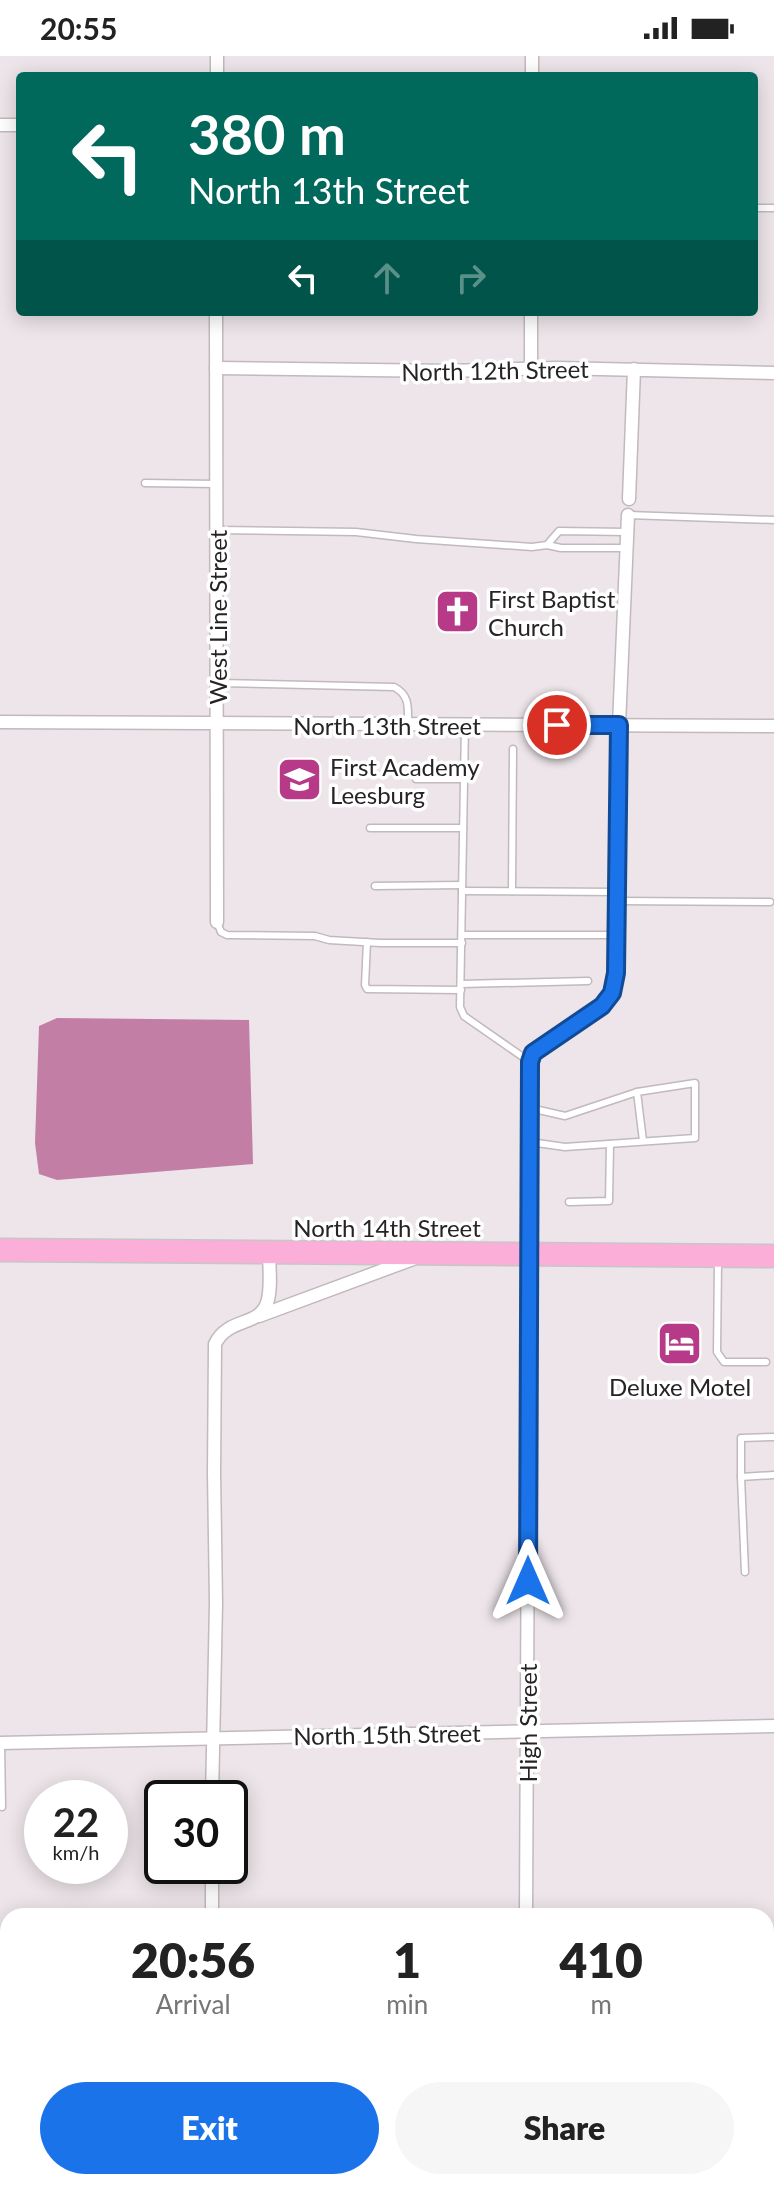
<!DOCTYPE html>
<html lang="en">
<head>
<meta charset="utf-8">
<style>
	:root { --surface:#fff; --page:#f6f6f6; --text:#222; --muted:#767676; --accent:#1a73e8 }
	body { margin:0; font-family:Lato,sans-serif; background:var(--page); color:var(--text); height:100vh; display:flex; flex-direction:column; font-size:30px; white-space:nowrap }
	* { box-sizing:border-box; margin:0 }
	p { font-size:26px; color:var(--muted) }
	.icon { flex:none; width:44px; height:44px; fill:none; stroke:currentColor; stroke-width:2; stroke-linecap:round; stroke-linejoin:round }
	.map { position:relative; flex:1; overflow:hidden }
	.details { position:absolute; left:0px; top:1852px; width:774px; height:282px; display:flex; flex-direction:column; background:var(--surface); border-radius:24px 24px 0 0; box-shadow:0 4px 20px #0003 }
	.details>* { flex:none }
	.top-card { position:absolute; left:16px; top:16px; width:742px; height:244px; border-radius:8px; box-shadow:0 4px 20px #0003; background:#00695c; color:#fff; overflow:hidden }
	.speed { position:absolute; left:24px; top:1724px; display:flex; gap:16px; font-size:40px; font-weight:700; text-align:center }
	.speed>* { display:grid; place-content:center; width:104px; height:104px; border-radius:50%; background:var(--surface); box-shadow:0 4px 20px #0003; line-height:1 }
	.speed small { font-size:20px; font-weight:400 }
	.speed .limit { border:4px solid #111; border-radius:12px; background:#fff; color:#111 }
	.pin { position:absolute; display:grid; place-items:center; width:68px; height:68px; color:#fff; margin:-34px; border:4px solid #fff; border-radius:50%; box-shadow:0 2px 8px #0007 }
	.me { position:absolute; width:88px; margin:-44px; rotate:0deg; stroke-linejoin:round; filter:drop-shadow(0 0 6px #0008) }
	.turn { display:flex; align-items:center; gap:28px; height:168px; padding:0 40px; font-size:36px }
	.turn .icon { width:104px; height:104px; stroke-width:2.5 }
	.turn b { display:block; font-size:56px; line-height:68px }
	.lanes { display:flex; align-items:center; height:76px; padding:0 40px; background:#0003; justify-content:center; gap:40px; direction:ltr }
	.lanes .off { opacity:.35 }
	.eta { display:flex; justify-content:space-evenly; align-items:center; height:136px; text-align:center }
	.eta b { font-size:48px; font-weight:800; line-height:56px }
	.primary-button { display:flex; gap:16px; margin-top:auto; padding:16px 40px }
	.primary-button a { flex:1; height:92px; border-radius:48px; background:var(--accent); color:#fff; font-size:32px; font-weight:800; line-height:92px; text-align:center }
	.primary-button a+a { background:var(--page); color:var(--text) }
	.status { display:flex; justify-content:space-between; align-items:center; height:56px; padding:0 40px; background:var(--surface); direction:ltr }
	.status svg { height:22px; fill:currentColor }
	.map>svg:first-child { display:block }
	.water { fill:#c27ea4 }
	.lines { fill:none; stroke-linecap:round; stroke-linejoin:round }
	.lane-casing { stroke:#c1b9bd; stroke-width:9 }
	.street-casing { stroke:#c1b9bd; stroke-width:15 }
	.highway-casing { stroke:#c7c6c6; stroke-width:25 }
	.lane { stroke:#fff; stroke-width:6 }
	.street { stroke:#fff; stroke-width:12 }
	.highway { stroke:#fbafd8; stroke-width:22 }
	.route-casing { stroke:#114b97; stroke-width:20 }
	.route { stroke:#1a73e8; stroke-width:14 }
	.labels { text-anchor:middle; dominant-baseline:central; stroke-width:7; stroke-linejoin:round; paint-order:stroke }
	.street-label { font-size:24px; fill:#262325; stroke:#fff }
	.poi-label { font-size:24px; fill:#262325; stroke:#fff; text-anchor:start }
</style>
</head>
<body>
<div class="status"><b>20:55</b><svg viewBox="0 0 49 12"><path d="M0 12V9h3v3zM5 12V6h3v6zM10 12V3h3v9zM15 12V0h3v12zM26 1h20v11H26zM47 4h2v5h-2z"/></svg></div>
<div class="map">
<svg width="774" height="2133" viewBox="0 0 774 2133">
	<rect width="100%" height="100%" fill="#ede5e9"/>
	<polygon class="water" points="57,962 249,964 253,1108 57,1124 39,1118 35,1087 39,970"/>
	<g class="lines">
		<defs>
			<g id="lane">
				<polyline points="754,152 774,152"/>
				<polyline points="145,427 216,428"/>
				<polyline points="628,459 774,464"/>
				<polyline points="216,474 356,476 416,483 532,491 547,489 561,492 626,492"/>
				<polyline points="547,489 559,475 627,476"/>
				<path d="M218 627 394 631C410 639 408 652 408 669"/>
				<polyline points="465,669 460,951 464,960 530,1006"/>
				<polyline points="416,723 464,723"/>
				<polyline points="370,772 463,772"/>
				<polyline points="375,830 462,829"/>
				<polyline points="462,835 617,836"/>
				<polyline points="512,835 513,693"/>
				<polyline points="617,845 770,846"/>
				<polyline points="217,866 221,876 227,879 315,880 329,884 380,887 462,887"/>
				<polyline points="462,879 616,879"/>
				<polyline points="367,886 365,929 367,933 461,934"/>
				<polyline points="461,928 588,925"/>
				<polyline points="637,1036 643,1085"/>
				<polyline points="530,1052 565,1060 637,1036 695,1027 695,1082 565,1091 530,1086"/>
				<polyline points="569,1146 609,1145 610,1088"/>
				<polyline points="718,1206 717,1296 724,1306 766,1306"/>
				<polyline points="774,1381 741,1382 741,1421 774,1419"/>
				<polyline points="741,1421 745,1516"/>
				<polyline points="1,1687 2,1751"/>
			</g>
			<g id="street">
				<polyline points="217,20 217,0"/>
				<polyline points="532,20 532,0"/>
				<polyline points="0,69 20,69"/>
				<polyline points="216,256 217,866"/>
				<polyline points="216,312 448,315 556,312 774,317"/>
				<polyline points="531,313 531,256"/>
				<polyline points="629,443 634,313"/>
				<polyline points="0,666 774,670"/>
				<polyline points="259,1260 413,1203"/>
				<polyline points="0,1687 774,1670"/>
				<path d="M212 1742 216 1547 214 1417 215 1288C228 1261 259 1271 267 1247 272 1232 269 1211 269 1195"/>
				<polyline points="212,1810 212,1860"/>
				<polyline points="526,1860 530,1006 533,997 602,950 612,937 616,917 619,669 628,459"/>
				<polyline points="766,1946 774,1946"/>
				<polyline points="212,2133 212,2126"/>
				<polyline points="525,2133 525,2126"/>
			</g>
			<polyline id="highway" points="0,1194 774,1200"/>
		</defs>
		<use href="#lane" class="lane-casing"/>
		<use href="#street" class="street-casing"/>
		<use href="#highway" class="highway-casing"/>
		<use href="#lane" class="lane"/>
		<use href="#street" class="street"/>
		<use href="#highway" class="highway"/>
	</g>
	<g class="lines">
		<defs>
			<polyline id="route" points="528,1525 530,1006 533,997 602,950 612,937 616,917 619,669 557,669"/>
		</defs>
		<use href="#route" class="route-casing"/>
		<use href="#route" class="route"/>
	</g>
	<defs>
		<symbol id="church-square" viewBox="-11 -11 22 22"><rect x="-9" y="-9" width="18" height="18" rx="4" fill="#b73a89" stroke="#fff"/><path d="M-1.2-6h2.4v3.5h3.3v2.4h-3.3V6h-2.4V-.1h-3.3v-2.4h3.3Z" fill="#fff"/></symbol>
		<symbol id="school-square" viewBox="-11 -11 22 22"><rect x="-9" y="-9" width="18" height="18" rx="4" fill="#b73a89" stroke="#fff"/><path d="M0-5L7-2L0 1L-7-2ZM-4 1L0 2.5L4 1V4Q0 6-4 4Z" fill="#fff"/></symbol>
		<symbol id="hotel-square" viewBox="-11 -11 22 22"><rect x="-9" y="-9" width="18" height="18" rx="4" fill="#b73a89" stroke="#fff"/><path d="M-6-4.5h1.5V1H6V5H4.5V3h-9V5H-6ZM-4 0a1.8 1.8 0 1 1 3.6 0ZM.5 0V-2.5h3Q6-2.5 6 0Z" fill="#fff"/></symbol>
	</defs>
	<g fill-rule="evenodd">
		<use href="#church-square" x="432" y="530" width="51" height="51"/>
		<use href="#school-square" x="274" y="698" width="51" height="51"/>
		<use href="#hotel-square" x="654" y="1262" width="51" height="51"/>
	</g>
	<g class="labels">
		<g class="street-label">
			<text transform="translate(495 314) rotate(-1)">North 12th Street</text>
			<text transform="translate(217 561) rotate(-90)">West Line Street</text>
			<text x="387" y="669">North 13th Street</text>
			<text x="387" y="1171">North 14th Street</text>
			<text transform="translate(527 1667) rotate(-90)">High Street</text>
			<text transform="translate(387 1678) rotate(-1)">North 15th Street</text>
		</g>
		<g class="poi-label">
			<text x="488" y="542">First Baptist<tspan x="488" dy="28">Church</tspan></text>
			<text x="330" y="710">First Academy<tspan x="330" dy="28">Leesburg</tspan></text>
			<text x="680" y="1330" text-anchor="middle">Deluxe Motel</text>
		</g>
	</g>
</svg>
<div class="speed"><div>22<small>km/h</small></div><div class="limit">30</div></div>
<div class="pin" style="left:557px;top:669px;background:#d93025"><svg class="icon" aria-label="arrive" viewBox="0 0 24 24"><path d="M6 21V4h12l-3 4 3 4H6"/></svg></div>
<svg class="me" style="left:528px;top:1525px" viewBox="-20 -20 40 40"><path d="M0-17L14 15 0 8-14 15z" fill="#1a73e8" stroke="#fff" stroke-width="4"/></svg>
<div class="top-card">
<div class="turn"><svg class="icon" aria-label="left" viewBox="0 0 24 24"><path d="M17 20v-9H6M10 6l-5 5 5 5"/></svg><div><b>380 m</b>North 13th Street</div></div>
<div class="lanes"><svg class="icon" aria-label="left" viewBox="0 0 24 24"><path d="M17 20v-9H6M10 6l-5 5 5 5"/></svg><svg class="icon off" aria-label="ahead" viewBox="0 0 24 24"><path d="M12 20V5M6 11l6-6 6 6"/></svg><svg class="icon off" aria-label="right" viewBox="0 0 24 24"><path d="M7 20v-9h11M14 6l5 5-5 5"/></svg></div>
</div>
<section class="details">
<div class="eta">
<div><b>20:56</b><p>Arrival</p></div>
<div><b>1</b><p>min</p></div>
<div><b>410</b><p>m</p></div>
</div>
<div class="primary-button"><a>Exit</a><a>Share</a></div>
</section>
</div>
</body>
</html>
